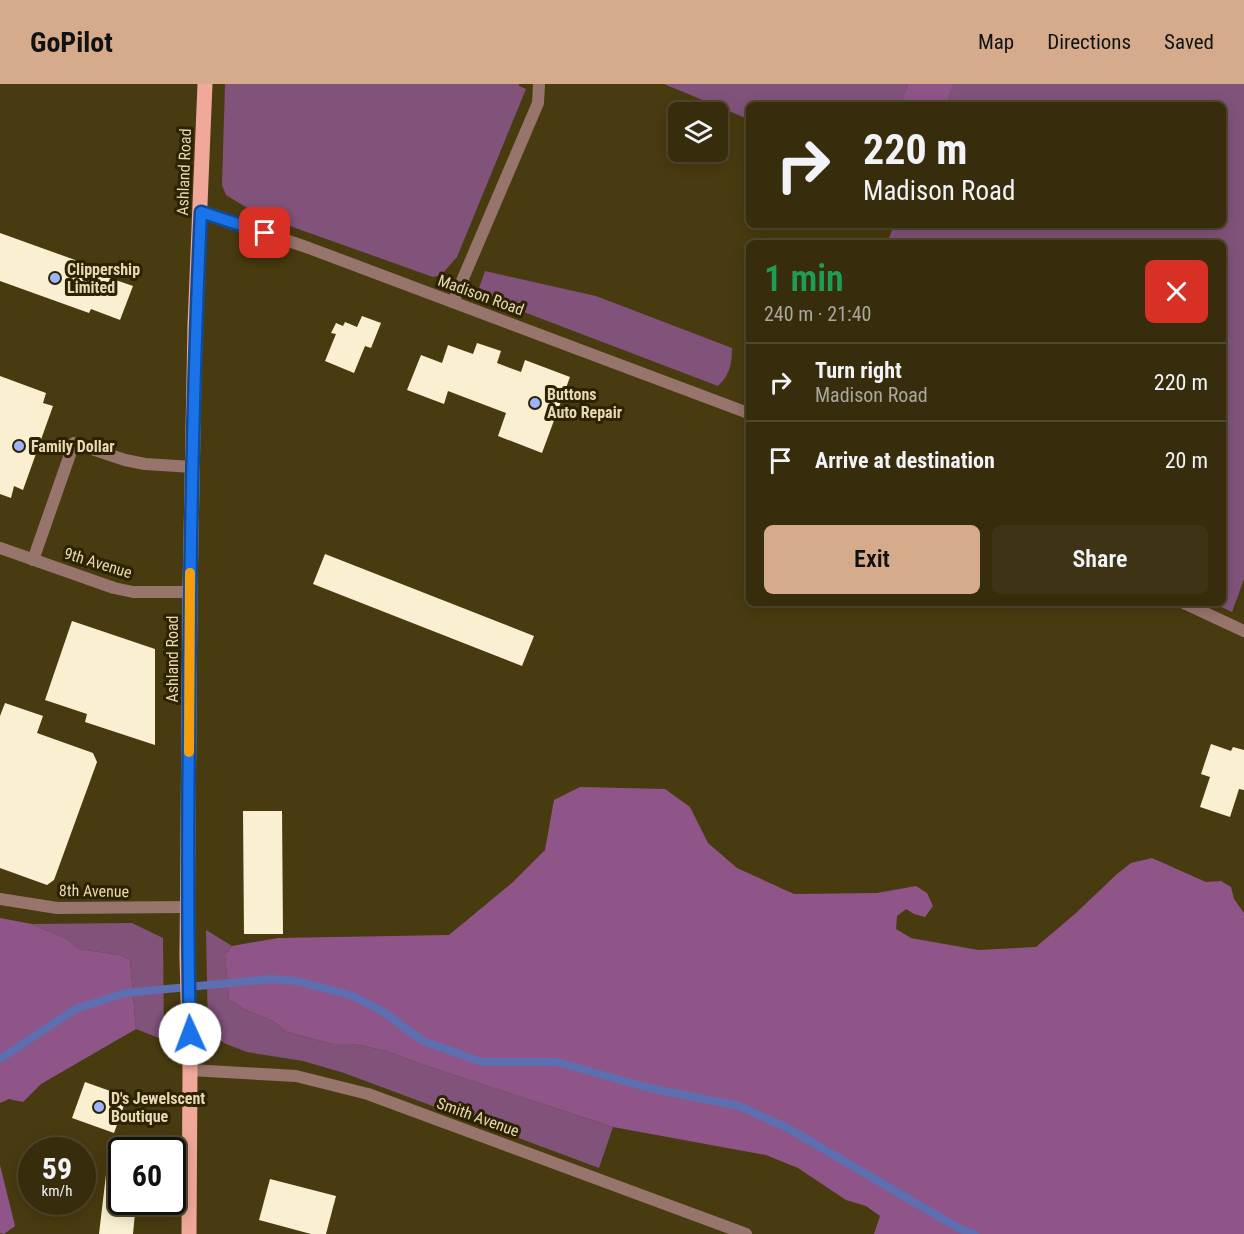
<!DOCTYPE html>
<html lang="en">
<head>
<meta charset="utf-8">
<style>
	:root { --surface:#372c0c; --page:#3e3415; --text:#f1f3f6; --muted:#aaa79d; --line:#51482d; --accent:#d6ab8b }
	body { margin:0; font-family:"Roboto Condensed",sans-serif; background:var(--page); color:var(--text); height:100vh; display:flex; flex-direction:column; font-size:22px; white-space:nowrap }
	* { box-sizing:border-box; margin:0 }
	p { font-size:20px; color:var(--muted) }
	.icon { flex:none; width:33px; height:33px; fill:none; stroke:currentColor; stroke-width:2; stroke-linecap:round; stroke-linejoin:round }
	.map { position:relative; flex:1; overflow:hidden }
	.drawer { position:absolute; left:746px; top:156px; width:480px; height:366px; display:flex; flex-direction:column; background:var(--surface); border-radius:9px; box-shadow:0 3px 15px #0003,0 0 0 2px var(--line) }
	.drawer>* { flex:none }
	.hud { position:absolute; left:746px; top:18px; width:480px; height:126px; border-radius:9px; box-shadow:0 3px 15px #0003,0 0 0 2px var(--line); background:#372c0c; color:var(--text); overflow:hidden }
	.controls { position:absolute; left:668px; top:18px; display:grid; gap:12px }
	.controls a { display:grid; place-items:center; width:60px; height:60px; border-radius:9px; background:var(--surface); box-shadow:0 3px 15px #0003,0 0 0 2px var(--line); font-size:30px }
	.speed { position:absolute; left:18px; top:1053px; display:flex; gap:12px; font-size:30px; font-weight:700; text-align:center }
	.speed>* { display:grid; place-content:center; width:78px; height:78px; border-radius:50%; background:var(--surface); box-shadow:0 3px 15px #0003,0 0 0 2px var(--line); line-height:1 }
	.speed small { font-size:15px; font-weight:400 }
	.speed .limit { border:3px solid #111; border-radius:9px; background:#fff; color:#111 }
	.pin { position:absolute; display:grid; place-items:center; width:51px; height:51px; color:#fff; margin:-26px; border-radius:12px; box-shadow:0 3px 9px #0006 }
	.me { position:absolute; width:66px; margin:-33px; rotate:358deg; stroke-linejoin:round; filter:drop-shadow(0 0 4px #0008) }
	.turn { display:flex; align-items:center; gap:21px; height:126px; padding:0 18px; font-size:27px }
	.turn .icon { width:78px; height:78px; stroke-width:2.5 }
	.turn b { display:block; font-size:42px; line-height:51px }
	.round { display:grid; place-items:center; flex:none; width:63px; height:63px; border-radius:9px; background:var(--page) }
	.summary { display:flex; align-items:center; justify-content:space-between; height:102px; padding:0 18px }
	h1 { font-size:36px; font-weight:600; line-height:45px; color:#1e9e55 }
	.primary-button { display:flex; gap:12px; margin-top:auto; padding:12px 18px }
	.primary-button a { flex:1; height:69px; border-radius:9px; background:var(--accent); color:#111; font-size:24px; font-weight:600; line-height:69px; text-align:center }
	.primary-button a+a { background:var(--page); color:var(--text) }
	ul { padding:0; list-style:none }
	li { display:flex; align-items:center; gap:18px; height:78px; padding:0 18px; border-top:2px solid var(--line) }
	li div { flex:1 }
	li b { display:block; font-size:22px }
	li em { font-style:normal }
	header { display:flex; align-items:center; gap:36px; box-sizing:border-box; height:84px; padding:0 30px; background:var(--accent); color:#111 }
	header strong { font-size:28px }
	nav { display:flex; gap:33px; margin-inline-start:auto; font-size:21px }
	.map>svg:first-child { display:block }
	.green { fill:#81537b }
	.forest { fill:#8f5588 }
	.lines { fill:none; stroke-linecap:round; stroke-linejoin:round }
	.stream { stroke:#5e6fb1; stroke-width:8 }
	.building { fill:#faf0d1 }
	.service { stroke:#97746c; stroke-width:12 }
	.minor { stroke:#97746c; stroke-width:12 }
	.tertiary { stroke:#97746c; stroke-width:12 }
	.primary { stroke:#f0a89a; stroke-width:15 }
	.route-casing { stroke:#114b97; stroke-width:15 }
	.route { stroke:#1a73e8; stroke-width:10 }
	.slow { stroke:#f59e0b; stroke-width:10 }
	.poi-dot { fill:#9eb3fd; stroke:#2d2201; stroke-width:2 }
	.labels { text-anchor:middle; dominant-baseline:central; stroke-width:6; stroke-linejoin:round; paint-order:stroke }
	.street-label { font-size:16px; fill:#e6d9b4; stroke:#2d2201 }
	.poi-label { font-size:16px; font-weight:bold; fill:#e6d9b4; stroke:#2d2201; text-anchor:start }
</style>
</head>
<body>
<header>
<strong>GoPilot</strong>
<nav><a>Map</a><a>Directions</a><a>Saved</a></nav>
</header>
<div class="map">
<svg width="1244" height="1150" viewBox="0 0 1244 1150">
	<rect width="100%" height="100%" fill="#493b10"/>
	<g class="green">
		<polygon points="225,0 519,0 519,2 526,5 457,173 441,191 433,193 259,131 226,111 222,101"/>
		<polygon points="664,0 908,0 900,21 748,21 748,35"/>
		<polygon points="954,0 1244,0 1244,495 1232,528 1213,519 1222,519 1222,159 887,159 894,141 1222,141 1222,21 946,21"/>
		<path d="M485 187 596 212 732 264C732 279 730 291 718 302L482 212 479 204Z"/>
		<polygon points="132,839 163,854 164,956 136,945 130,876 120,871 79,865 67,855 32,840"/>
		<polygon points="206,846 232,862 225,871 229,915 244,925 273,937 287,948 332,960 353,960 383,966 427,982 613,1043 599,1084 344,989 303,977 247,968 226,960 208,949"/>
	</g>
	<g class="forest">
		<polygon points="908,0 954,0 946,21 900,21"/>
		<polygon points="580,703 665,705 690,723 708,759 737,784 794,810 877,809 916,802 927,809 933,822 925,833 914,830 906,825 897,832 896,845 911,854 978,866 1036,863 1076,829 1117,790 1131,779 1152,774 1206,798 1221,797 1231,803 1234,815 1244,829 1244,1150 874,1150 880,1132 866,1122 846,1116 798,1084 766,1071 613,1043 427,982 383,966 353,960 332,960 287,948 273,937 244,925 229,915 225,871 232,862 278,854 449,851 513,798 545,766 554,716"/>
		<polygon points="0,834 32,840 67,855 79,865 120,871 130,876 136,945 41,1000 23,1018 9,1015 0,1019"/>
		<polygon points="0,1081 15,1142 4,1150 0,1149"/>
	</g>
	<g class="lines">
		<polyline class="stream" points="0,975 75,925 125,909 271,895 297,897 353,912 382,927 423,957 482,978 557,978 649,1004 739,1022 786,1043 960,1145 975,1150"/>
	</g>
	<g class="building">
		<polygon points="0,149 103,186 101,191 133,202 120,236 91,225 89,229 0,197"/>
		<polygon points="362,232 381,239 371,264 365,262 354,289 325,277 336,250 331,249 336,239 343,242 345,238 357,243"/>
		<polygon points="477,259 501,267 497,279 521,288 525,276 570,293 542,369 498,352 506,329 448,307 444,320 407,306 421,271 442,279 448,261 473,270"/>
		<polygon points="0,292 46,309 43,319 53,322 23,406 14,402 11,414 0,410"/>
		<polygon points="325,470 534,552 522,582 313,500"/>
		<polygon points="72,537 155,565 155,661 85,638 87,630 45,616"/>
		<polygon points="5,619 43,632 37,649 93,669 97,678 54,796 47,801 0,784 0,632"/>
		<polygon points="1211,660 1231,667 1233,663 1244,666 1244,706 1239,705 1230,733 1200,723 1210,693 1201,690"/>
		<polygon points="243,727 282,727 283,850 244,850"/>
		<polygon points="85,998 127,1013 114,1049 72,1034"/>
		<polygon points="107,1082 122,1084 122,1118 136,1118 133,1150 99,1150"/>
		<polygon points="270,1095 336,1112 326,1150 311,1150 259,1136"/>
	</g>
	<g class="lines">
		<g class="service">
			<polyline points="453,218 538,19 539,0"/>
			<polyline points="33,476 74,359 125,376 145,380 193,383"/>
		</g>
		<g class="minor">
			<polyline points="0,464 114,504 133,508 190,508"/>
			<polyline points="0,815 57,824 188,823"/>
		</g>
		<g class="tertiary">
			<polyline points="201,127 309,164 748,329"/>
			<polyline points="1184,519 1244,547"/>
			<polyline points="190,986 296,992 368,1010 746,1150"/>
		</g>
		<polyline class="primary" points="189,1150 190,986 187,873 190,508 195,241 205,0"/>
	</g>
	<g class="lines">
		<defs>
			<path id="route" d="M190 950C187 845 188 741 189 636 190 467 193 297 201 128L265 149"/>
		</defs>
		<use href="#route" class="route-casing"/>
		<use href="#route" class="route"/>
		<polyline class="slow" points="189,668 190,489"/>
	</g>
	<g class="poi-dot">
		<circle cx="55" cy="194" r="6"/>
		<circle cx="535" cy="319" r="6"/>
		<circle cx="19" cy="362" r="6"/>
		<circle cx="99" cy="1023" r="6"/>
	</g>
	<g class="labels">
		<g class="street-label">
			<text transform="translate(184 88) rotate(-88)">Ashland Road</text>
			<text transform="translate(481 211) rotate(20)">Madison Road</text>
			<text transform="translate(98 479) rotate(17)">9th Avenue</text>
			<text transform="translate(172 575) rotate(-90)">Ashland Road</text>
			<text transform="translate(94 807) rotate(1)">8th Avenue</text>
			<text transform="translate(478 1033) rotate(20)">Smith Avenue</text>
		</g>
		<g class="poi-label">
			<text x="67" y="185">Clippership<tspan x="67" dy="18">Limited</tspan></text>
			<text x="547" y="310">Buttons<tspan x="547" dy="18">Auto Repair</tspan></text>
			<text x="31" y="362">Family Dollar</text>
			<text x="111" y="1014">D's Jewelscent<tspan x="111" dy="18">Boutique</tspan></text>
		</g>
	</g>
</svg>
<div class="controls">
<a><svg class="icon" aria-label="layers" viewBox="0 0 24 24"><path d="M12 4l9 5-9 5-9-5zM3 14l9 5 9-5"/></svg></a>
</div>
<div class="speed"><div>59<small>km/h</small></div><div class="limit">60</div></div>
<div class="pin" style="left:265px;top:149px;background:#d93025"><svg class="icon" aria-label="arrive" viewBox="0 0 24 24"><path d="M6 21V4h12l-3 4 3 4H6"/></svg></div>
<svg class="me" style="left:190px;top:950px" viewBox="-20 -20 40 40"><circle r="19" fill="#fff"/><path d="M0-13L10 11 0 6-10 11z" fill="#1a73e8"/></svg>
<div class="hud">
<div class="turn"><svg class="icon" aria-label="right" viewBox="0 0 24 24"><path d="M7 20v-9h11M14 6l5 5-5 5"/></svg><div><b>220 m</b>Madison Road</div></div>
</div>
<section class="drawer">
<div class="summary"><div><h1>1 min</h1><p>240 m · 21:40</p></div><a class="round" style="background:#d93025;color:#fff"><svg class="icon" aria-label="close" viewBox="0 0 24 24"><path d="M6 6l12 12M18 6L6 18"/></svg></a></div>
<ul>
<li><svg class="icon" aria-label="right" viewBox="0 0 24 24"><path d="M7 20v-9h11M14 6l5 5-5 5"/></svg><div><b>Turn right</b><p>Madison Road</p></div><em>220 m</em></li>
<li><svg class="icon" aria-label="arrive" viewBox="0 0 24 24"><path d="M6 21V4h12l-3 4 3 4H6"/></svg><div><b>Arrive at destination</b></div><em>20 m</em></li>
</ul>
<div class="primary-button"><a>Exit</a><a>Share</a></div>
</section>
</div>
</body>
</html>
